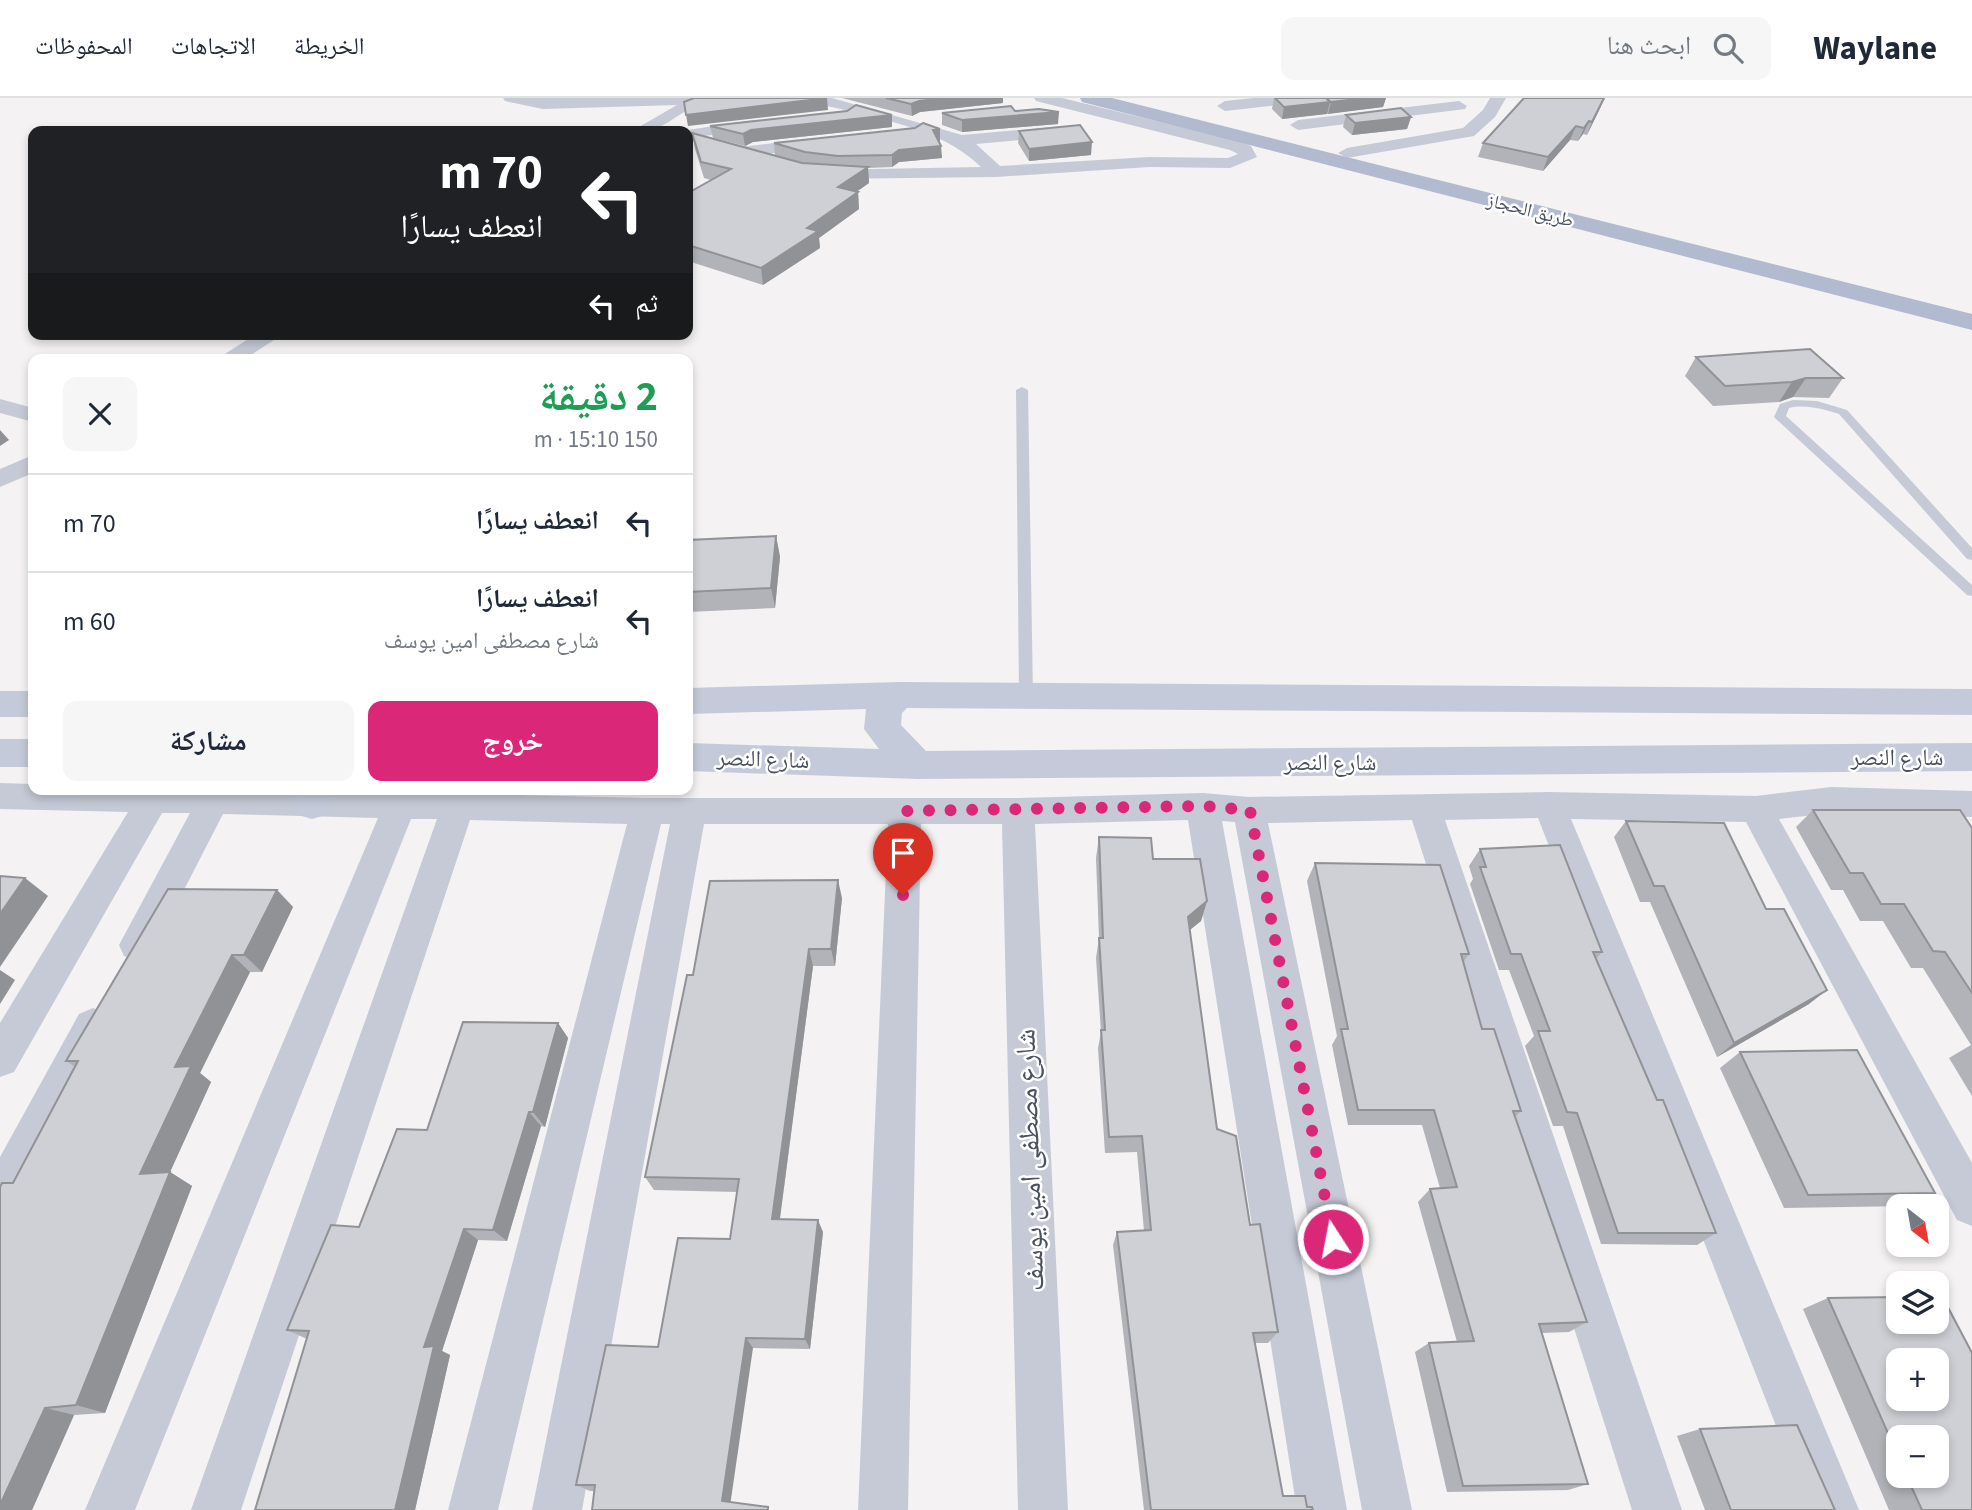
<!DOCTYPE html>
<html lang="ar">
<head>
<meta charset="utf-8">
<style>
	:root { --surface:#fff; --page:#f6f6f7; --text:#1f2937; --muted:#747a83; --line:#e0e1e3; --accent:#db2777 }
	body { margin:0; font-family:"Source Sans 3","Noto Naskh Arabic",sans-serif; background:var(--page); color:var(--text); direction:rtl; height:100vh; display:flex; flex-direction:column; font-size:26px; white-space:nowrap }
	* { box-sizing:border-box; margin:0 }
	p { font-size:23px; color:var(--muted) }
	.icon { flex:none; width:38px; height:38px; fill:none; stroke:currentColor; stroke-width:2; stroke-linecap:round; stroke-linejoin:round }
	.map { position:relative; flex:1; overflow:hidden; direction:ltr }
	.panel { position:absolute; left:28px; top:256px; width:665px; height:441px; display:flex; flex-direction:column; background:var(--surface); border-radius:14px; box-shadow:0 4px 10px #0003; direction:rtl }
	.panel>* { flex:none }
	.hud { position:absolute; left:28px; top:28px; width:665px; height:214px; border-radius:14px; box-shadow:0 4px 10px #0003; direction:rtl; background:#202124; color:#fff; overflow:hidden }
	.needle { width:46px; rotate:149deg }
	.controls { position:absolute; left:1886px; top:1096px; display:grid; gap:14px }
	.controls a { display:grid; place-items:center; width:63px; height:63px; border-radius:14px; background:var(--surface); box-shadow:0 4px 10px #0003; font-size:35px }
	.pin { position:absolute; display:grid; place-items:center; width:60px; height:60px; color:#fff; margin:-72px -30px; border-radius:50% 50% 50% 0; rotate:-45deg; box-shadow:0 0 7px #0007 }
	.pin .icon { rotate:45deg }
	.me { position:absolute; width:77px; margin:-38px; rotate:349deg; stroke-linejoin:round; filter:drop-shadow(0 0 5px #0008) }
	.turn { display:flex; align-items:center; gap:24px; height:147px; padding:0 35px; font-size:32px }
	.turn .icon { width:91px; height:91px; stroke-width:2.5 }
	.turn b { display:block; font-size:49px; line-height:60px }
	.then { display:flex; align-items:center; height:66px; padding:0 35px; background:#0003; gap:14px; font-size:26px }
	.round { display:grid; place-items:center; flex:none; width:74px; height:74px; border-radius:14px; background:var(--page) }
	.overview { display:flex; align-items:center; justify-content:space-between; height:119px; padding:0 35px }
	h1 { font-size:42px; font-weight:700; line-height:52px; color:#1e9e55 }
	.primary-button { display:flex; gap:14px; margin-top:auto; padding:14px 35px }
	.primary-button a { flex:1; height:80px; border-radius:14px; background:var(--accent); color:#fff; font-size:28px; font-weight:700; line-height:80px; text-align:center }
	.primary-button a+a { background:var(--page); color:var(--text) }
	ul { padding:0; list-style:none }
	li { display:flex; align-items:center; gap:21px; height:98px; padding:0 35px; border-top:2px solid var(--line) }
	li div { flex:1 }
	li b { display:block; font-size:26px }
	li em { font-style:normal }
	header { display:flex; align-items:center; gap:42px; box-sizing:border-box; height:98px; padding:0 35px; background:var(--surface); border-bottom:2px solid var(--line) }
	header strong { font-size:33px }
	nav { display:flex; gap:38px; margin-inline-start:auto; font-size:24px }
	.search { width:490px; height:63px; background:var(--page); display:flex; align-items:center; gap:18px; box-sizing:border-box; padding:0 24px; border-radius:14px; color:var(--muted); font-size:26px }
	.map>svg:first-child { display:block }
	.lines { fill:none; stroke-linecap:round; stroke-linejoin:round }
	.service { fill:#c6cad6; fill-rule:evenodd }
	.minor { fill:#c6cad6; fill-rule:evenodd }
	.secondary { fill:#c5cada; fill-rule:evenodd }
	.primary { fill:#b2bacf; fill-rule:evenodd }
	.wall { fill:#b1b3b8; fill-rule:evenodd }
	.shaded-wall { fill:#909296 }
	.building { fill:#ced0d6; stroke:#909296; stroke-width:2; fill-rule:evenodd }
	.route { stroke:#db2777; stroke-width:12; stroke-dasharray:0 21.6 }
	.labels { text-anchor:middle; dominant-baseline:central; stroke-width:5; stroke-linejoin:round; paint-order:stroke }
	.far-street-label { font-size:19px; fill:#49505f; stroke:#fff }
	.street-label { font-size:23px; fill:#49505f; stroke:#fff }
	.near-street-label { font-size:28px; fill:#49505f; stroke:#fff }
</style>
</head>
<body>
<header>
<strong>Waylane</strong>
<div class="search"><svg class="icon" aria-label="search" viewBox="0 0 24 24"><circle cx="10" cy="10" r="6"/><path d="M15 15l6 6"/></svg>ابحث هنا</div>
<nav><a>الخريطة</a><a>الاتجاهات</a><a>المحفوظات</a></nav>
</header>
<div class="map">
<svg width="1972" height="1412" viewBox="0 0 1972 1412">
	<rect width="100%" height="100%" fill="#f4f2f2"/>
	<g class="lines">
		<g class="service">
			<polygon points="1022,289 1028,292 1033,598 1026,603 1019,598 1016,292"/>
			<path d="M1793 302 1817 303 1847 312 1972 450V462L1967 461 1839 316C1823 311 1806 306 1789 310L1786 318 1972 487V498L1967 497 1776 321 1774 319 1780 306Z"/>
		</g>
		<g class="minor">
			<path d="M503 0H740C731 10 715 3 703 6 675 13 668 35 632 33L677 7 543 11 505 3Z"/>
			<path d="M805 0H832L962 37 1064 28 1073 33 1064 38 976 46 1000 68 1149 59 1228 60 1238 56 1230 52 1036 3 1034 0H1062L1242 44 1251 48 1257 59 1230 70 1149 69 996 79 825 81 816 76 819 72 981 69C939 27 864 18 807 3Z"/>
			<polygon points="1253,0 1306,0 1298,5 1225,13 1217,8 1225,3"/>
			<polygon points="1490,0 1506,0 1495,19 1474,38 1347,60 1338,55 1347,50 1463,30 1483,12"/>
			<polygon points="1459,3 1467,8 1465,11 1298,32 1290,27 1298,22"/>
			<polygon points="754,22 762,27 760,31 688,40 688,33 681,33"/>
			<polygon points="818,40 824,41 827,45 824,49 740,59 731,54 740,49"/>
			<polygon points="256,236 283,236 245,261 217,261"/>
			<polygon points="0,301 33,310 33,324 0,315"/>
			<polygon points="33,357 33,375 0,389 0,371"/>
			<polygon points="0,685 33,686 33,691 273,691 647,700 1018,700 1203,695 1249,699 1549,694 1756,698 1831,689 1972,693 1972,719 1831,715 1779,721 1972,1065 1972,1128 1957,1122 1746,724 1571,721 1859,1412 1809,1412 1538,720 1445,722 1682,1412 1632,1412 1412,722 1268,725 1412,1412 1362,1412 1235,724 1222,723 1347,1412 1297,1412 1188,722 1035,726 1068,1412 1018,1412 1002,726 921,726 908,1412 858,1412 888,726 704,726 582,1412 532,1412 670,726 661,726 498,1412 448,1412 627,726 470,722 241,1412 191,1412 437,721 411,721 135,1412 85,1412 378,720 223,716 150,858 137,863 124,858 119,847 190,715 162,715 14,974 0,979 0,925 128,714 0,711"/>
			<polygon points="93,910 107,916 112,928 15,1117 0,1123 0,1059 79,916"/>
		</g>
		<g class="secondary">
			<polygon points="899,584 1972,591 1972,617 907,610 902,615 901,627 926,653 1972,645 1972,673 917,681 688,673 688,645 879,651 864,631 866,611 688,616 688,590"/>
			<rect x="0" y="593" width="33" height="26"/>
			<rect x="0" y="641" width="33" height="28"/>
			<path d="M45 691H85C76 709 67 714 47 708L42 697Z"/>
			<polygon points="301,691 339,691 326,717 312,721 298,717 293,706"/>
		</g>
		<polygon class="primary" points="1080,0 1112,0 1972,216 1972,232 1082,4"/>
	</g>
	<g class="wall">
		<polygon points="842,0 1003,0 1003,5 920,14 912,18"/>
		<polygon points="1274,0 1386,0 1383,9 1282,21 1272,11"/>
		<polygon points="1524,0 1605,0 1587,37 1583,36 1578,43 1570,42 1543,73 1478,59 1483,45"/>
		<polygon points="1015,13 1058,26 962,34 942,27 942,15"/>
		<polygon points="892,17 892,29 753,44 745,48 713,40 710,28"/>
		<polygon points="1346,17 1411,19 1407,31 1352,37 1343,29"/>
		<polygon points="1019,33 1091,57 1029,63 1018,45"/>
		<polygon points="692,35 803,65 775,57 774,45 940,43 939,43 942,60 899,64 892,69 868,70 869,85 856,94 858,94 859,111 819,140 820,150 763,187 688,163 688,95 711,82 704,80 695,51"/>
		<polygon points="1696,259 1843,280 1829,300 1793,299 1779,304 1713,308 1685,278"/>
		<polygon points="776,438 780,459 775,510 688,514 688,442"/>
		<polygon points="1813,712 1972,730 1972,998 1949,960 1971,947 1923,870 1911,870 1883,823 1860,823 1843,792 1831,792 1796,729"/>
		<polygon points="1626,723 1809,906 1717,959 1650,804 1640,804 1614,739"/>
		<polygon points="1099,739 1153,761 1207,803 1201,823 1190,832 1217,1031 1250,1127 1278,1234 1268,1245 1255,1245 1283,1398 1313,1412 1144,1412 1113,1147 1117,1134 1144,1133 1137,1054 1105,1055 1098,950 1101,934 1096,860 1099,840 1096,760"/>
		<polygon points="1480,751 1602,854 1596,861 1657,1002 1716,1135 1697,1147 1601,1146 1563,1028 1553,1028 1525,948 1534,938 1509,872 1499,872 1470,786 1473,781 1469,768"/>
		<polygon points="1315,765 1469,856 1463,865 1482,931 1521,1013 1515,1019 1587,1224 1569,1234 1542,1235 1588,1386 1568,1392 1447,1394 1415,1254 1429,1245 1457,1244 1418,1104 1430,1091 1440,1090 1422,1027 1348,1027 1332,947 1337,938 1307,783"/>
		<polygon points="277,792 293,809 262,874 250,874 200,975 211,984 170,1074 192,1088 105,1315 74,1317 32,1412 0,1412 13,1085 75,969 66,963"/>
		<polygon points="842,800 835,868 813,868 780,1121 823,1134 810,1251 753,1250 594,1393 590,1393 576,1387 658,1249 730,1141 737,1094 654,1092 645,1079"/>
		<polygon points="558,925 568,940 545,1029 541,1028 507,1143 478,1142 442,1253 450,1257 415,1412 255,1412 307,1241 287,1232 427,1032"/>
		<polygon points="1740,954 1935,1095 1908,1108 1784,1110 1720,970"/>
		<path d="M1828 1200 1972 1412H1889L1803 1211ZM1899 1339 1937 1377H1899Z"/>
		<polygon points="1700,1331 1835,1412 1705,1412 1677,1338"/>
	</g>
	<g class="shaded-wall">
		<polygon points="827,0 828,12 688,28 686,17"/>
		<polygon points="944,0 1003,0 1003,5 920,14 912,18 911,6 919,3"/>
		<polygon points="1366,0 1386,0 1383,9 1328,16 1331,4"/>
		<polygon points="1604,0 1600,10 1587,37 1592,24"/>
		<polygon points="1330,4 1327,16 1282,21 1284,9"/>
		<polygon points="1059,14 1058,26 962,34 962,22"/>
		<polygon points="892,17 892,29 753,44 745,48 743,36 751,32"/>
		<polygon points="1411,19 1407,31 1352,37 1355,25"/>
		<polygon points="1589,23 1583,36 1578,43 1584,30"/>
		<polygon points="1576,28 1570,42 1543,73 1548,59"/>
		<polygon points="940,31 940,43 934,44 933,32"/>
		<polygon points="1092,44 1091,57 1029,63 1029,51"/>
		<polygon points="941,48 942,60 899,64 892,69 892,57 899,52"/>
		<polygon points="868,69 869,85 839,106 838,89"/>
		<polygon points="858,94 859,111 819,140 820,150 763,187 761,170 807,130"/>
		<polygon points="1806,280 1793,299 1779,304 1792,284"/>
		<polygon points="0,332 9,342 0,348"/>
		<polygon points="776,438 780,459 775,510 771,490"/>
		<polygon points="25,780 48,798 0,869 0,816"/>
		<polygon points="838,782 842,800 835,868 831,851"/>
		<polygon points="277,792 293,809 262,874 244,857"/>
		<polygon points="1207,803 1201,823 1182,838 1188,819"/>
		<polygon points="809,851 813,868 778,1134 772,1121"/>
		<polygon points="232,857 250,874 200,975 211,984 170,1074 192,1088 105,1315 76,1307 140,1076 175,969"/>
		<polygon points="0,872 15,882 0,906"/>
		<polygon points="1827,892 1809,906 1717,959 1734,945"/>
		<polygon points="558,925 568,940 545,1029 533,1014"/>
		<polygon points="529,1014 541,1028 507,1143 493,1132"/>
		<polygon points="818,1122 823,1134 810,1251 805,1241"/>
		<polygon points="464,1131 478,1142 442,1253 450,1257 415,1412 395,1412 424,1249"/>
		<polygon points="746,1240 753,1250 730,1408 722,1403"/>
		<polygon points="45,1310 74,1317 32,1412 0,1412 0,1407"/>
	</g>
	<g class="building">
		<polygon points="694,0 827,0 686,17 684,4"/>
		<polygon points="886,0 944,0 919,3 911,6"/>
		<polygon points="1275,0 1326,0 1330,4 1284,9"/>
		<polygon points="1326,0 1366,0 1331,4"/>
		<polygon points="1524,0 1604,0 1592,24 1589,23 1584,30 1576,28 1548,59 1483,45"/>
		<polygon points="856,7 892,17 751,32 743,36 710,28 847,13"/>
		<polygon points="1011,8 1015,13 1039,11 1059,14 962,22 942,15"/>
		<polygon points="1401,10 1411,19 1355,25 1346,17"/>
		<polygon points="923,25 940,31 933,32 941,48 899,52 892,57 838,58 805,54 774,45 915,30"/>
		<polygon points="1080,27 1092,44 1029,51 1019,33"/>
		<polygon points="692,35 802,65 868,69 838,89 858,94 807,130 818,133 761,170 688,147 688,95 731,71 701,64"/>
		<polygon points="1810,251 1843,280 1806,280 1792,284 1725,288 1696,259"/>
		<polygon points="776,438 771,490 688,494 688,442"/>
		<polygon points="1813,712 1960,712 1972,730 1972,895 1945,854 1933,853 1904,806 1881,806 1863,775 1850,775"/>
		<polygon points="1626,723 1724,725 1766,811 1784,811 1827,892 1734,945 1664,788 1654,788"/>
		<polygon points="1099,739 1151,740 1153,761 1200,761 1207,803 1188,819 1217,1031 1236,1038 1250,1127 1260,1126 1278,1234 1253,1235 1283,1398 1305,1398 1307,1409 1312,1409 1313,1412 1151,1412 1117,1134 1151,1132 1142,1038 1109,1039 1101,932 1105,932 1099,840 1103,840"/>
		<polygon points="1560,747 1602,854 1593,854 1657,1002 1663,1002 1716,1135 1618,1135 1577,1015 1567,1014 1538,933 1550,933 1521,856 1511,856 1480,769 1486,769 1480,751"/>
		<polygon points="1315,765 1440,767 1469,856 1461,856 1482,931 1494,931 1521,1013 1513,1013 1587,1224 1539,1226 1588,1386 1463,1388 1429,1245 1474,1243 1430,1091 1457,1089 1434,1012 1358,1012 1341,931 1348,931"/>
		<polygon points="0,778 25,780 0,816"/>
		<polygon points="838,782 831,851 809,851 772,1121 818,1122 805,1241 746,1240 722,1403 768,1409 768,1412 592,1412 595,1387 576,1387 606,1247 658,1249 678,1140 730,1141 739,1081 645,1079 687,877 693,877 710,783"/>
		<polygon points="168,791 277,792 244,857 232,857 175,969 191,968 140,1076 170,1074 76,1307 45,1310 0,1407 0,1089 2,1085 13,1085 78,963 66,963"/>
		<polygon points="463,924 558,925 533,1014 529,1014 493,1132 464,1131 424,1249 434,1248 395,1412 255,1412 309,1233 287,1232 331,1127 359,1129 397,1031 427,1032"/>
		<polygon points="1857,952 1935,1095 1808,1097 1740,954"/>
		<path d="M1937 1198H1942L1972 1255V1412H1922L1906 1377H1937V1339H1899V1360L1828 1200 1899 1199V1223H1937ZM1899 1262H1937V1300H1899Z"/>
		<polygon points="1797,1327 1835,1412 1731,1412 1700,1331"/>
	</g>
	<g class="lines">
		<polyline class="route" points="903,797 905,713 1203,708 1250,712 1333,1141"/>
	</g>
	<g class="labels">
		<g class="far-street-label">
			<text transform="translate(1530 113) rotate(14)">طريق الحجاز</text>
		</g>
		<g class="street-label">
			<text x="1897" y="659">شارع النصر</text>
			<text transform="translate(763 661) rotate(2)">شارع النصر</text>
			<text x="1330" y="664">شارع النصر</text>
		</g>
		<g class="near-street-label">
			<text transform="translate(1030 1062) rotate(-92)">شارع مصطفى امين يوسف</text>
		</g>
	</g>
</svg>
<div class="controls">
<a><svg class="needle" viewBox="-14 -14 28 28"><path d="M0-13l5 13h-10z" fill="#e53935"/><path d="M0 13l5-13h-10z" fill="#747a83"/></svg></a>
<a><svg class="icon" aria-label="layers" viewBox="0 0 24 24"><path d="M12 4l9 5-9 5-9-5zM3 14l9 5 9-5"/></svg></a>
<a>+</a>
<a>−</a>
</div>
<div class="pin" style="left:903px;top:797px;background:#d93025"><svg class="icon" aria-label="arrive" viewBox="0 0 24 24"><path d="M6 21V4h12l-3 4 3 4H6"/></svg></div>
<svg class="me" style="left:1333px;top:1141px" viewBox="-20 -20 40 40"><circle r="17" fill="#db2777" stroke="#fff" stroke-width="3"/><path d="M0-11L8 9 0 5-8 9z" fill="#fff"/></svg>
<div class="hud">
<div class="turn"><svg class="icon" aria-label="left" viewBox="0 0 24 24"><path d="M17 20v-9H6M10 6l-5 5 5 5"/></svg><div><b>70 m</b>انعطف يسارًا</div></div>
<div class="then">ثم<svg class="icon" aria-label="left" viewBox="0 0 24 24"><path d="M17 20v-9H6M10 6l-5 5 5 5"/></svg></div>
</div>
<section class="panel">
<div class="overview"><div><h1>2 دقيقة</h1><p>150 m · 15:10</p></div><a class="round"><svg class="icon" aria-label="close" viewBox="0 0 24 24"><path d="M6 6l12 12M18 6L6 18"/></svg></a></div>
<ul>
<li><svg class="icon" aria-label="left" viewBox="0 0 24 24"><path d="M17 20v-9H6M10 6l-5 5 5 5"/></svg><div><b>انعطف يسارًا</b></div><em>70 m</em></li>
<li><svg class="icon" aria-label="left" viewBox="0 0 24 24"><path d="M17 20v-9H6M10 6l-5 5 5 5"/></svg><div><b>انعطف يسارًا</b><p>شارع مصطفى امين يوسف</p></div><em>60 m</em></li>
</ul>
<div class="primary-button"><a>خروج</a><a>مشاركة</a></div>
</section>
</div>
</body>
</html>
